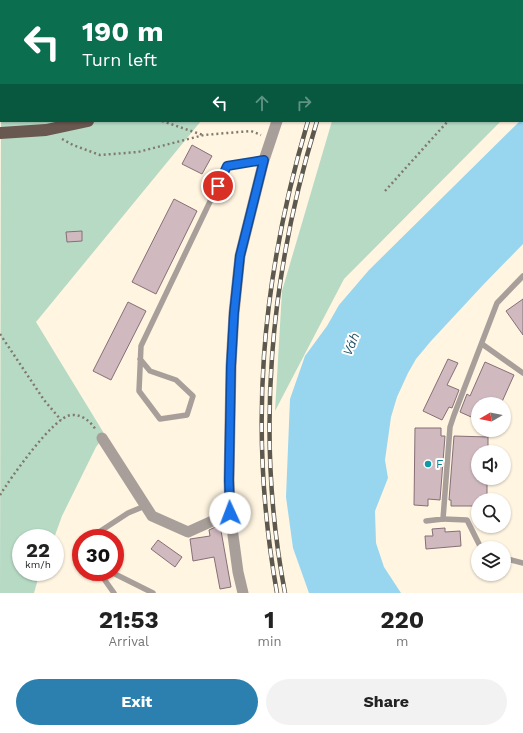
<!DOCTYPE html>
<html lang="en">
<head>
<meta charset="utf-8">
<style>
	:root { --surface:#fff; --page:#f2f2f2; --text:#222; --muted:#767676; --accent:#2b80af }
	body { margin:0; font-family:"Work Sans",sans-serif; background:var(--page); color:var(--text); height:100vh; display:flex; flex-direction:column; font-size:15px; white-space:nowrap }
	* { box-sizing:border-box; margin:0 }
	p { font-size:13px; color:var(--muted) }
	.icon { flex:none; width:22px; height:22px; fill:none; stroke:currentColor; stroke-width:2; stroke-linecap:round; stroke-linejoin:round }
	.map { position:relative; height:593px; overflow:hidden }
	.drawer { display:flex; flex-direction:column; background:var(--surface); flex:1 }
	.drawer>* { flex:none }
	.banner { position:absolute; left:0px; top:0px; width:523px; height:122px; box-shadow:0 1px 3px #0004; background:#0b6e4f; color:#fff; overflow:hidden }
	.needle { width:26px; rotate:260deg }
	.buttons { position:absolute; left:471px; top:397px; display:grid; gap:8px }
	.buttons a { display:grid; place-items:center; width:40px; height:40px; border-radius:50%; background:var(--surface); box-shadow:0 1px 3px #0004; font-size:20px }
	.speed { position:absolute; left:12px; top:529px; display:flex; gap:8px; font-size:20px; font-weight:700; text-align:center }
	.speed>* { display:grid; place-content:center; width:52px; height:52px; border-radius:50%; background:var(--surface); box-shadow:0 1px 3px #0004; line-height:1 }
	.speed small { font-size:10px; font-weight:400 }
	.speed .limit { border:6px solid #d22; background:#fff; color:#111 }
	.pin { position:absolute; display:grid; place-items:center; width:34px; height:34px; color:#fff; margin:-17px; border:2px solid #fff; border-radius:50%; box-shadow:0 1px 4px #0007 }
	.me { position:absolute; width:44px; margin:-22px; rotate:358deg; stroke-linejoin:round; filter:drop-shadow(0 0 3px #0008) }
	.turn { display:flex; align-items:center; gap:14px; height:84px; padding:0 16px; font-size:18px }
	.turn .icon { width:52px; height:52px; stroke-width:2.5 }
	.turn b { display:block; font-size:28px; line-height:34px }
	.lanes { display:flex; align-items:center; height:38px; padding:0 16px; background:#0003; justify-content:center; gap:20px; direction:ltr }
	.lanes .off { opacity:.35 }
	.eta { display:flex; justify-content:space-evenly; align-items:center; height:68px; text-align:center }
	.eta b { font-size:24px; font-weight:700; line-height:28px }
	.button { display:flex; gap:8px; margin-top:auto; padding:8px 16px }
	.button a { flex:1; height:46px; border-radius:24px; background:var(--accent); color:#fff; font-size:16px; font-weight:700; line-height:46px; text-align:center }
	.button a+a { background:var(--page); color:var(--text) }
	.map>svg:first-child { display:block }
	.green { fill:#b7dac5 }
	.water { fill:#98d5ee }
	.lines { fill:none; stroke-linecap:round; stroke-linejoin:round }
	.stream { stroke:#98d5ee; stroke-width:4 }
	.building { fill:#d1b9c0; stroke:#856f76 }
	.path { stroke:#80796d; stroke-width:2.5; stroke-dasharray:2 3; stroke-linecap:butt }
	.lane { stroke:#a89f9a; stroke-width:5.5 }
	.street { stroke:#a89f9a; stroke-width:11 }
	.secondary { stroke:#82756e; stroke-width:12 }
	.primary { stroke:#685850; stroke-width:12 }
	.rail-casing { stroke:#5d584d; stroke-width:4.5 }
	.rail { stroke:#fff; stroke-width:3; stroke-dasharray:9; stroke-linecap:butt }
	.route-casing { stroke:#114b97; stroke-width:10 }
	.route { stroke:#1a73e8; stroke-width:7 }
	.culture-dot { fill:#0f9aa8; stroke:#fff; stroke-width:1.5 }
	.labels { text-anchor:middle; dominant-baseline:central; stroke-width:4; stroke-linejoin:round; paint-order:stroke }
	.culture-label { font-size:12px; fill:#0d838f; stroke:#fff; text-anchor:start }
	.water-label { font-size:13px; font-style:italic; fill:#205264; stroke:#fff }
</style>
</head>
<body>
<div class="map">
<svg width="523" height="593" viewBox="0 0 523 593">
	<rect width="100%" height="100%" fill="#fff5e1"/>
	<g class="green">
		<polygon points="77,0 308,0 75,1"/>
		<polygon points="1,97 1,121 201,121 36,322 105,435 96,447 62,516 54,538 21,538 21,572 40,572 34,593 0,593"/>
		<polygon points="332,121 501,121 344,279 275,411 282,291"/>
	</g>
	<polygon class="water" points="523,118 523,244 483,285 431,341 416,359 408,373 397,397 391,417 385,460 388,478 375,511 376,543 384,567 401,593 309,593 293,548 286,497 290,399 305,356 327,326 339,305 369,270 520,121 522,121"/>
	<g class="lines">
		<g class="stream">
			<polyline points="434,0 437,1"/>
			<polyline points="92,1 93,0"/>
			<polyline points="0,2 1,2"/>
			<polyline points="522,104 523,105"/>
		</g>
	</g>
	<g class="building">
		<polygon points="192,145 212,156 202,174 182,164"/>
		<polygon points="174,199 197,211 156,294 132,282"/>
		<polygon points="82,231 82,241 67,242 66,232"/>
		<polygon points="523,299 523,335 506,311"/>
		<polygon points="128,302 146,311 111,380 93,371"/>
		<polygon points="448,359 458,363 447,385 459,390 452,408 449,407 442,420 423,411"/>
		<polygon points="485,362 514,375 501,404 478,404 478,420 460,412 467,394 470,396"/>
		<polygon points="415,428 441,428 441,436 445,436 440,500 428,499 428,506 414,505"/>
		<polygon points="454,436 488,437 488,452 478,452 478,478 487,478 487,500 478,500 478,506 451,506 451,500 449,500"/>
		<polygon points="220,525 231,587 220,589 214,557 193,561 190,539 210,536 209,530"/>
		<polygon points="445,528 445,532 460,531 461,546 426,549 425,536 433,536 432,529"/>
		<polygon points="158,540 182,557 175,567 151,549"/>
	</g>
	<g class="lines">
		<g class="path">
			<polyline points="428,0 430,1"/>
			<polyline points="522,60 523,60"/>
			<polyline points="162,121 203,135"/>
			<polyline points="62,139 73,145 100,155 138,152 204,135 251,131 261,135"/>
			<polyline points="385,191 448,121"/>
			<polyline points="0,334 44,400 61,420"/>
			<path d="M0 495C10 479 53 417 71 415 82 414 90 421 96 430"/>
		</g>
		<g class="lane">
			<polyline points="482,344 523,373"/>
			<polyline points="140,359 150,371 176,380 193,396 187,415 160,419 139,391 141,346 227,166 264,160"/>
			<polyline points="443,519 467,520 481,548"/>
			<polyline points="426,521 443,519 450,427 454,415 497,303 523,276"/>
			<polyline points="98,538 99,532 128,513 145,506"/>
			<polyline points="504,558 523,563"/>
			<polyline points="99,572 114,593"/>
			<polyline points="111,572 153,593"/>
		</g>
		<g class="street">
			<polyline points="319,1 320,0"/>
			<polyline points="457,1 458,0"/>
			<polyline points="102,438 152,516 188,532 230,513"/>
			<polyline points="243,593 238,572 230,513 229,480 231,366 234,313 240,256 264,160 277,121"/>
		</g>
		<g class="secondary">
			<polyline points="49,1 50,0"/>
			<polyline points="522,2 523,1"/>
			<polyline points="0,39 1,38"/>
		</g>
		<g class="primary">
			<polyline points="522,13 523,12"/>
			<polyline points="0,133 46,130 88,121"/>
		</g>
		<defs>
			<g id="rail">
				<polyline points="356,1 356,0"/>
				<polyline points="366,1 366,0"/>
				<path d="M277 593C248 430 261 280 308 121"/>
				<path d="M285 593C255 435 270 274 317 121"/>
			</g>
		</defs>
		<use href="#rail" class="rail-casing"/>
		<use href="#rail" class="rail"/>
	</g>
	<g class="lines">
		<defs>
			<polyline id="route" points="218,186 227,166 264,160 240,256 234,313 231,366 229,480 230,513"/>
		</defs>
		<use href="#route" class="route-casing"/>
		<use href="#route" class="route"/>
	</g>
	<circle class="culture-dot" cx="428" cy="464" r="4"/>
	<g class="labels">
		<g class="culture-label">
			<text x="436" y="464">F</text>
		</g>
		<g class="water-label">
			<text transform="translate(351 344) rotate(-68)">Váh</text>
		</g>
	</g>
</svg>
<div class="buttons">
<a><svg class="needle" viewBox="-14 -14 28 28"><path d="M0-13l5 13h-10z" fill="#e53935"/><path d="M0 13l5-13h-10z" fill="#767676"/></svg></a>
<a><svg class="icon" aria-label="sound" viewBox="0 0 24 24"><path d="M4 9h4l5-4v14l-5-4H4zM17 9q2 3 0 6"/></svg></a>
<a><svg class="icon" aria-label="search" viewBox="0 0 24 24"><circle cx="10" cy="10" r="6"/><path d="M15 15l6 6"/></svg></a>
<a><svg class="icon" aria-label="layers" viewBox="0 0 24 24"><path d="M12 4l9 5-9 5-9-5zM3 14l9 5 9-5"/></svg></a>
</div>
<div class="speed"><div>22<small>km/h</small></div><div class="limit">30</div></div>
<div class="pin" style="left:218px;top:186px;background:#d93025"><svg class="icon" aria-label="arrive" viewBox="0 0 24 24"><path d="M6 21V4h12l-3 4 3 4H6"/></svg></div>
<svg class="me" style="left:230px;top:513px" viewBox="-20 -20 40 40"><circle r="19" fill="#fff"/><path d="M0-13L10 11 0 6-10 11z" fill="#1a73e8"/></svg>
<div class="banner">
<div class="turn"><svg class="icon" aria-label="left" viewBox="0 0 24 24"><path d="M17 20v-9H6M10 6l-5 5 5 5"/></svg><div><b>190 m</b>Turn left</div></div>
<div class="lanes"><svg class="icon" aria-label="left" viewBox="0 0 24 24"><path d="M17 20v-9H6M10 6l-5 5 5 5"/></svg><svg class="icon off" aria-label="ahead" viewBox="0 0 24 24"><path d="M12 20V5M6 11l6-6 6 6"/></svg><svg class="icon off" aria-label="right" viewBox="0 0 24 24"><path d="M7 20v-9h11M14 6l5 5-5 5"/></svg></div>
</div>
</div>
<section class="drawer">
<div class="eta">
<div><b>21:53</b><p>Arrival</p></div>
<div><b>1</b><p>min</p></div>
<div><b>220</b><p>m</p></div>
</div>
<div class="button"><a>Exit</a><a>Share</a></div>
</section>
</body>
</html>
